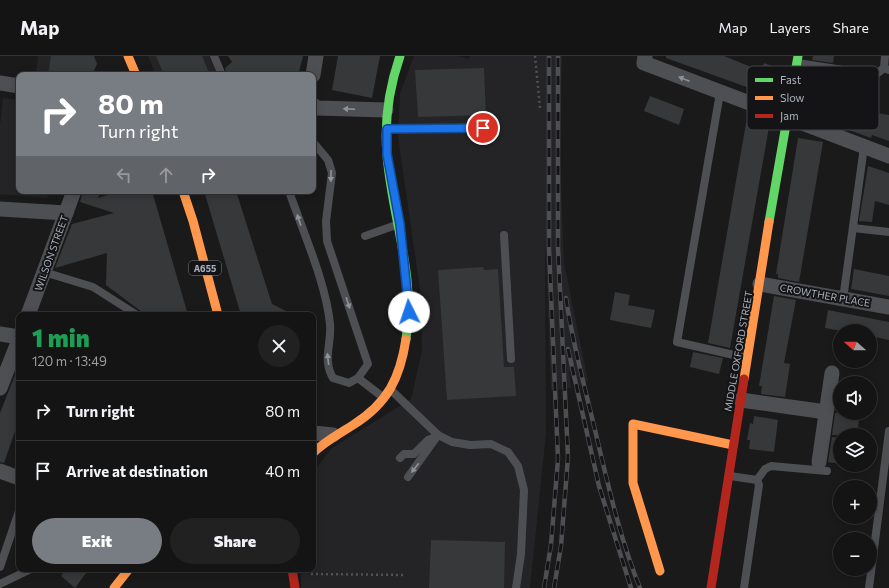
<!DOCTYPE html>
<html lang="en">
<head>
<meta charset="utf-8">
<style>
	:root { --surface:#141414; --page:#212122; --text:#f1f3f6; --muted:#9d9ea0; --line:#333334; --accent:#787c83 }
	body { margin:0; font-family:Commissioner,sans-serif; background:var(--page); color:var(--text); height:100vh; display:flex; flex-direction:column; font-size:15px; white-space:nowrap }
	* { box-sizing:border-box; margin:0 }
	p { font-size:13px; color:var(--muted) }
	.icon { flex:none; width:22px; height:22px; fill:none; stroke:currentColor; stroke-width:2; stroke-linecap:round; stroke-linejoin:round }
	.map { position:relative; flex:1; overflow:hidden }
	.drawer { position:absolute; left:16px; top:256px; width:300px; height:260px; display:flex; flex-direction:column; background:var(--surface); border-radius:8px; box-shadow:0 2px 10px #0003,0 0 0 1px var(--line) }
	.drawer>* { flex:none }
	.banner { position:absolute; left:16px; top:16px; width:300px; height:122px; border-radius:8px; box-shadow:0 2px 10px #0003,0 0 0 1px var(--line); background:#787c83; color:#fff; overflow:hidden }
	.needle { width:26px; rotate:291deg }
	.controls { position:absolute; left:833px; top:268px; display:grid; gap:8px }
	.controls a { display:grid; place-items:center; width:44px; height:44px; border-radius:50%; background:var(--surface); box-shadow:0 2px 10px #0003,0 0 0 1px var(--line); font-size:20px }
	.pin { position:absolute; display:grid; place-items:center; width:34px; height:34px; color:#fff; margin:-17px; border:2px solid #fff; border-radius:50%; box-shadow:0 1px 4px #0007 }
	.me { position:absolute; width:44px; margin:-22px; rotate:356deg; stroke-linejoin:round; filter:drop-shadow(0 0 3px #0008) }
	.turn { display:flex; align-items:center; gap:14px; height:84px; padding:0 16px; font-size:18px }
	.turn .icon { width:52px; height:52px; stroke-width:2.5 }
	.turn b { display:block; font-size:28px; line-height:34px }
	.lanes { display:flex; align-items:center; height:38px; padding:0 16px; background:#0003; justify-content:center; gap:20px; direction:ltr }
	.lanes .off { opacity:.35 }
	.round { display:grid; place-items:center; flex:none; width:42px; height:42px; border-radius:21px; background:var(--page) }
	.headline { display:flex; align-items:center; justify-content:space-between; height:68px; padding:0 16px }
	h1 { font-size:24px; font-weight:800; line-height:30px; color:#1e9e55 }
	.cta { display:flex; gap:8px; margin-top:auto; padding:8px 16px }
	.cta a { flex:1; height:46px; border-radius:24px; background:var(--accent); color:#fff; font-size:16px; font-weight:800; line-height:46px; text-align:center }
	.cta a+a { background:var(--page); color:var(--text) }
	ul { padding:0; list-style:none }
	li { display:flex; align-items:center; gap:12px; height:60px; padding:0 16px; border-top:1px solid var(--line) }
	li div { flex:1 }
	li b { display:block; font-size:15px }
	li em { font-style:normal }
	header { display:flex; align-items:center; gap:24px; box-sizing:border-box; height:56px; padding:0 20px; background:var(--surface); border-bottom:1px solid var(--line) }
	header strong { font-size:19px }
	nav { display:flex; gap:22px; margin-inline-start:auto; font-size:14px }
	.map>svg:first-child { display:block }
	.built { fill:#242427 }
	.building { fill:#37383a }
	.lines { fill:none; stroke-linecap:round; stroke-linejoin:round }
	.path { stroke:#505155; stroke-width:2.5; stroke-dasharray:2 3; stroke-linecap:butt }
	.lane { stroke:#4e4f53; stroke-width:8 }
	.street { stroke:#4e4f53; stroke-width:15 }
	.fast { stroke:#63d668; stroke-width:9 }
	.slow { stroke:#ff974d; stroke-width:9 }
	.jam { stroke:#b3261e; stroke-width:9 }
	.rail-casing { stroke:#4e4f52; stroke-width:4.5 }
	.rail { stroke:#141416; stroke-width:3; stroke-dasharray:9; stroke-linecap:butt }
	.oneway { fill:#8f939c }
	.route-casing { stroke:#114b97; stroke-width:10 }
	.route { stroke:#1a73e8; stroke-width:7 }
	.labels { text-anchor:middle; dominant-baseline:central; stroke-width:4; stroke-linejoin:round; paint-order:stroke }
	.shield { fill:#141416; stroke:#7e818a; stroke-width:1 }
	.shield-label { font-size:9px; font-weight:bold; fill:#abb0bb }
	.street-label { font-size:10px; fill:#abb0bb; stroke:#141416 }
	.key { fill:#141416; stroke:#414348; stroke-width:1 }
	.key-label { font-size:11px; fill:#abb0bb }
</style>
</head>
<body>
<header>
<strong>Map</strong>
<nav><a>Map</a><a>Layers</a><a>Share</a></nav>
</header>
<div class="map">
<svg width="889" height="532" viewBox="0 0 889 532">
	<rect width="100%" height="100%" fill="#1a1a1a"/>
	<g class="built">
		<polygon points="38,0 94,0 97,8 92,19 36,19"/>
		<polygon points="148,0 209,0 217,19 156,19"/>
		<polygon points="414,0 458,0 469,3 470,0 562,0 560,99 564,207 588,325 575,332 569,314 571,332 551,334 545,179 546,377 530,532 301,532 301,513 313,513 313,416 332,392 411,343 422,295 422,247 398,81 400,37"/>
		<polygon points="3,42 19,44 19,135 50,135 47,142 0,138 0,70"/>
	</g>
	<g class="building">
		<polygon points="51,0 94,0 97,8 92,19 48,19"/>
		<polygon points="156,0 202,0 210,19 164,19"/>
		<polygon points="228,0 303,0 298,19 227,19 225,12 232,6"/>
		<polygon points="338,0 380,0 372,42 332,34"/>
		<polygon points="666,0 724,0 761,15 764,7 780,13 777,20 781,21 777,42 666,2"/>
		<polygon points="813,0 834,0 833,7 812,4"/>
		<polygon points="484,12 486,59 418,61 415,14"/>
		<polygon points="810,14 831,18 831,20 840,22 830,45 877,61 878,57 889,59 889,85 872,79 871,82 803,57"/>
		<polygon points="650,40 684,53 679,69 644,55"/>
		<polygon points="746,67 769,71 730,292 708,287"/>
		<polygon points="798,82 823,86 799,226 778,222 778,218 776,218"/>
		<polygon points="868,110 889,117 889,149 875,145 872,166 859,165"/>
		<polygon points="83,135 101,135 98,142 121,135 152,135 188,259 146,259 106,229 107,197 55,212 72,168 114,157 80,146"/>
		<polygon points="204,135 236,135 272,248 294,259 241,259"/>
		<polygon points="483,211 484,214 498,213 504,311 514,311 516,340 447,344 438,214"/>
		<polygon points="854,213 889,220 889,240 851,233"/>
		<polygon points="615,236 630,239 628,249 655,254 651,272 610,264"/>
		<polygon points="774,240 796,244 784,307 790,308 785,341 761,338 762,330 759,330"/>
		<polygon points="828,254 889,266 889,284 870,280 870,275 842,275 825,272"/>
		<polygon points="693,296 723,302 719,318 690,311"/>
		<polygon points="19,309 19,364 4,407 0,406 0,357"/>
		<polygon points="835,357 860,357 857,379 832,379"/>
		<polygon points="754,360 778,364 774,396 749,393 750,384 747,384 750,367 753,368"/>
		<polygon points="832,381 840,382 840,408 828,406"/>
		<polygon points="431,484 505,486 504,532 429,532"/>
		<polygon points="66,513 89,513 75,532 61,520"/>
	</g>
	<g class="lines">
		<g class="path">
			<polyline points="535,0 540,52"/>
			<polyline points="311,518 406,519"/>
		</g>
		<g class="lane">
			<polyline points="214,0 222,19"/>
			<polyline points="885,0 884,12 889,14"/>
			<polyline points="798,7 875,19 884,12"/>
			<polyline points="720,37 677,286 747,302"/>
			<polyline points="388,73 483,72 495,75"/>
			<path d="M289 135C303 176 326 227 330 268 332 287 322 303 333 322L349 327 358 322 368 308 327 185 326 165 332 117 328 104 313 86"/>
			<polyline points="853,172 889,176"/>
			<polyline points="504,179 511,303"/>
			<polyline points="365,180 399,168"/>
			<polyline points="44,216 93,231 137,259"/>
			<polyline points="843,243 864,91"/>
			<polyline points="358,322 384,342"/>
			<polyline points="391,334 438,379 452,386 470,389 491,388 508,396 518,410 524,434 521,498 516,532"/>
			<polyline points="400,402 404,398 414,398 428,384 438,380"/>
			<polyline points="730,420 757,424 759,429 744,532"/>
			<polyline points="408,421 438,379"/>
			<polyline points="757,424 765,413 771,410 827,415"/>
			<polyline points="0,511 19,455"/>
			<polyline points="0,528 31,513"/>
			<polyline points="869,532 889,375"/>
		</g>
		<g class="street">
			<polyline points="645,0 644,7 889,100"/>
			<polyline points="313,19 316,0"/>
			<polyline points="0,27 19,30"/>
			<polyline points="313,49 317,52 386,54"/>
			<polyline points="0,153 66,157"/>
			<polyline points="760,228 889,251"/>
			<polyline points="28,259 74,135"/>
			<polyline points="0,278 19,281"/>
			<polyline points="0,332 19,284"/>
			<polyline points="741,344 826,356"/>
			<polyline points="313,377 333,379"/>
			<polyline points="819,406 832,317"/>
			<polyline points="0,415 19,422"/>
		</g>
		<g class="fast">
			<path d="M400 0C389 32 384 65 387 99 392 162 416 219 406 283"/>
			<polyline points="769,166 798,0"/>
		</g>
		<g class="slow">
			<polyline points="128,0 136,19"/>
			<polyline points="183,135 193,165 218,259"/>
			<polyline points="744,323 769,166"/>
			<path d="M313 397C325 385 339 378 353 369 388 347 400 322 406 283"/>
			<polyline points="660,515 633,427 633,368 733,389"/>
			<polyline points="114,532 129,513"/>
		</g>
		<g class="jam">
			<polyline points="292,513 295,532"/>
			<polyline points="711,532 744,323"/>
		</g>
		<defs>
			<g id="rail">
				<path d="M566 242C572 285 584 328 594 370 607 424 619 480 640 532"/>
				<polyline points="568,293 599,430 631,532"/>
				<polyline points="544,532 551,489 558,403 549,192 549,0"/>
				<polyline points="554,532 561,490 568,401 558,192 558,0"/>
			</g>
		</defs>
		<use href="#rail" class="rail-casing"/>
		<use href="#rail" class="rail"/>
	</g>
	<defs><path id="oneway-solid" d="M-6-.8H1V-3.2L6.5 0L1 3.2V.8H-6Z"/></defs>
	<g class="oneway">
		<use href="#oneway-solid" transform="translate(684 23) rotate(-158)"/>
		<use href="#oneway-solid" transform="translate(349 53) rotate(-178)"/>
		<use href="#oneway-solid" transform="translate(331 120) rotate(91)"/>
		<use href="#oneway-solid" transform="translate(299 164) rotate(-109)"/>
		<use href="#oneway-solid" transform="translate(348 247) rotate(72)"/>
		<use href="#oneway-solid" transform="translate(328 303) rotate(-96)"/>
		<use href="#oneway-solid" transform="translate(415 412) rotate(128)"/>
	</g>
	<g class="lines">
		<defs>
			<polyline id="route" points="409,256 400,168 387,98 387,73 483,72"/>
		</defs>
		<use href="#route" class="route-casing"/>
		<use href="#route" class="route"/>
	</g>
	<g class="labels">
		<rect class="shield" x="189" y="205" width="32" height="14" rx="3"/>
		<g class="shield-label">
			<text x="205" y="212">A655</text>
		</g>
		<g class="street-label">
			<text transform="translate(51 197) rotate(-70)">WILSON STREET</text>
			<text transform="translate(825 239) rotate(10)">CROWTHER PLACE</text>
			<text transform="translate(738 295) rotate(-80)">MIDDLE OXFORD STREET</text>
		</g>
	</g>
	<rect x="747" y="10" width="132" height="64" rx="6" class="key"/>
	<rect x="755" y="22" width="18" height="4" fill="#63d668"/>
	<rect x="755" y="40" width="18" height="4" fill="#ff974d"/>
	<rect x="755" y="58" width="18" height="4" fill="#b3261e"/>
	<g class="key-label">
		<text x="780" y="28">Fast</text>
		<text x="780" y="46">Slow</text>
		<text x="780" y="64">Jam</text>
	</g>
</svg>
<div class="controls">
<a><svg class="needle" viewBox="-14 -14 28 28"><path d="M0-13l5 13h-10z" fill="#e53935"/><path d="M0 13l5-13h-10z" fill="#9d9ea0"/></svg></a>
<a><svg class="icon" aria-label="sound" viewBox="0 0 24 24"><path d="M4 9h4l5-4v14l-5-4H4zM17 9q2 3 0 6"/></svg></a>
<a><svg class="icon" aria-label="layers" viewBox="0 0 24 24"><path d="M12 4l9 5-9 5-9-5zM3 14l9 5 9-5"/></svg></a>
<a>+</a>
<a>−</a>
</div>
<div class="pin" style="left:483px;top:72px;background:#d93025"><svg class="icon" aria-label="arrive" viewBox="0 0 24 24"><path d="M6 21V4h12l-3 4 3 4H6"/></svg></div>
<svg class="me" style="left:409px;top:256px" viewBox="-20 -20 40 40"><circle r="19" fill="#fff"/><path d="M0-13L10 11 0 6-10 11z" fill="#1a73e8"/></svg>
<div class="banner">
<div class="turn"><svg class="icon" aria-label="right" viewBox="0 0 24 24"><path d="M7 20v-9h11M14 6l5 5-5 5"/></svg><div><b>80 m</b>Turn right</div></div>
<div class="lanes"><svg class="icon off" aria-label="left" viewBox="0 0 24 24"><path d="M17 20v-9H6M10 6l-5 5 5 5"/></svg><svg class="icon off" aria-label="ahead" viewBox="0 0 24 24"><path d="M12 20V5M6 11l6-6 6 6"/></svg><svg class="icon" aria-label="right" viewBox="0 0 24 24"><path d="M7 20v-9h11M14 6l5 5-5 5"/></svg></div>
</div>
<section class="drawer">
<div class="headline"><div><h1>1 min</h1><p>120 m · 13:49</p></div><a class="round"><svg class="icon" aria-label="close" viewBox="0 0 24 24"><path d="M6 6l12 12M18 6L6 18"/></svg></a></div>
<ul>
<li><svg class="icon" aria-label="right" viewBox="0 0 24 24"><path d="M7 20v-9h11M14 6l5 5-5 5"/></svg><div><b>Turn right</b></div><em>80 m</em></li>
<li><svg class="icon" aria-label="arrive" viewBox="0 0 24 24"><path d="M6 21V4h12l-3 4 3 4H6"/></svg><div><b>Arrive at destination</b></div><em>40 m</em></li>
</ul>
<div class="cta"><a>Exit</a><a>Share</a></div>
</section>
</div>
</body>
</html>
